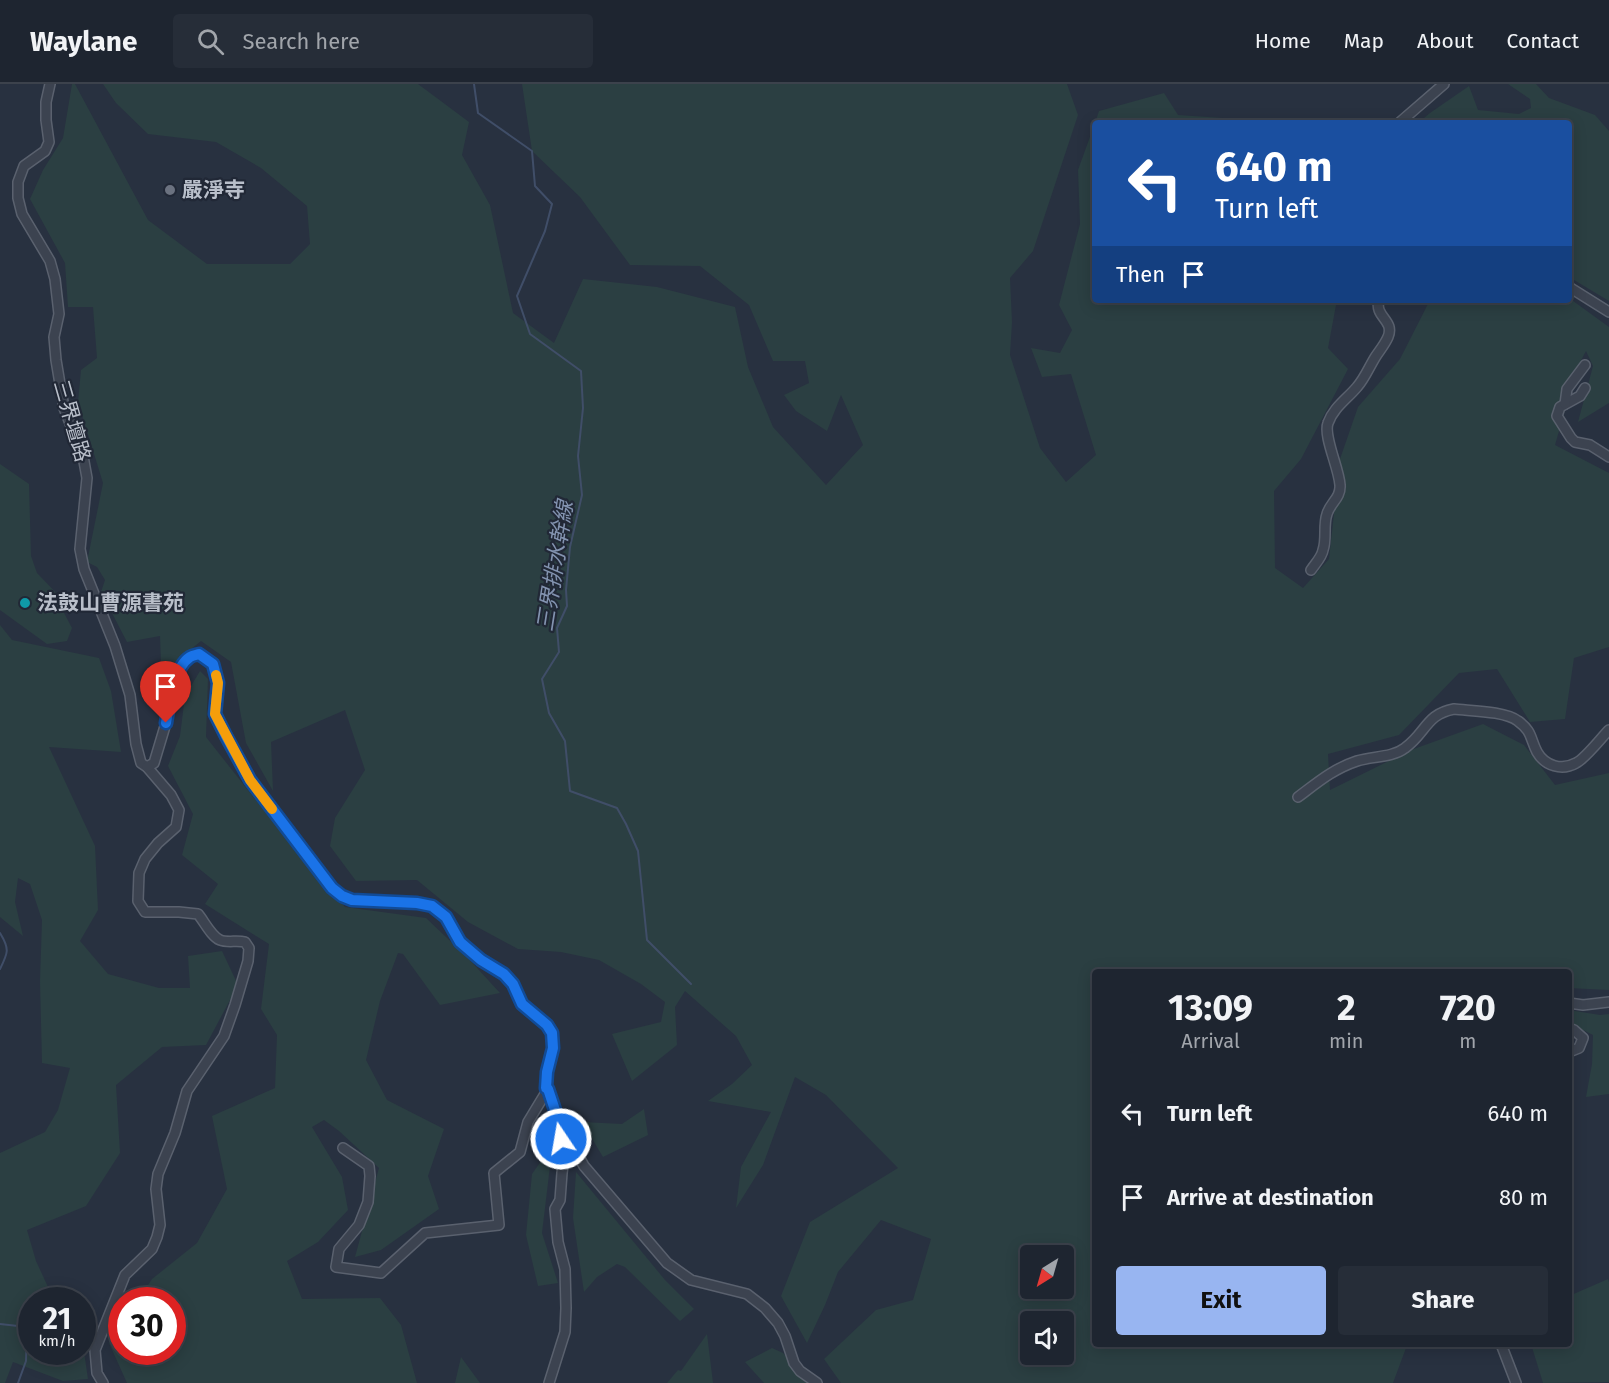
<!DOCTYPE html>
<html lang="en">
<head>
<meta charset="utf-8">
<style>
	:root { --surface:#1e2530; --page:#262d38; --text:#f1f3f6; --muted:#a1a5ab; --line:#3c424c; --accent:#98b5f1 }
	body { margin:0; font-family:"Fira Sans","Noto Sans TC",sans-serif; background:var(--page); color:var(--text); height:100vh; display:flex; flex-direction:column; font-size:22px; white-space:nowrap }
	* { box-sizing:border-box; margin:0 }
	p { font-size:20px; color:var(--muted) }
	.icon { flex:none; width:33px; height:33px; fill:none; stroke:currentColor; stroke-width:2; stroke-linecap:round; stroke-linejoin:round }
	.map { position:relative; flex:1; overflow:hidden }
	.side { position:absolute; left:1092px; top:885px; width:480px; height:378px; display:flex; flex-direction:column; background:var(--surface); border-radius:6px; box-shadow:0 3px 15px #0003,0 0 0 2px var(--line) }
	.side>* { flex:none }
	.top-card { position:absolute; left:1092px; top:36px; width:480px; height:183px; border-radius:6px; box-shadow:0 3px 15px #0003,0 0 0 2px var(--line); background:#1a4fa0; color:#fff; overflow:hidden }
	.needle { width:39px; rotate:217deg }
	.tools { position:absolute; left:1020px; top:1161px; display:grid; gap:12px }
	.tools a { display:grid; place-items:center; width:54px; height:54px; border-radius:6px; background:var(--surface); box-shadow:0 3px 15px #0003,0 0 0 2px var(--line); font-size:30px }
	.speed { position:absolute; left:18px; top:1203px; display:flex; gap:12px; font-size:30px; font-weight:700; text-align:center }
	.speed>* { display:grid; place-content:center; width:78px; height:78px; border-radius:50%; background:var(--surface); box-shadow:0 3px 15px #0003,0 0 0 2px var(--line); line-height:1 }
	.speed small { font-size:15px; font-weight:400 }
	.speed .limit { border:9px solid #d22; background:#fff; color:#111 }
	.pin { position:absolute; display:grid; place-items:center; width:51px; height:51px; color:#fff; margin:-62px -26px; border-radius:50% 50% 50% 0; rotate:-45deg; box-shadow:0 0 6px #0007 }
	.pin .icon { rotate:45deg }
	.me { position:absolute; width:66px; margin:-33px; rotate:348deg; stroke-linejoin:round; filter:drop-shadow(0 0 4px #0008) }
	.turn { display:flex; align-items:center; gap:21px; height:126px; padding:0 24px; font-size:27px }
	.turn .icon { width:78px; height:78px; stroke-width:2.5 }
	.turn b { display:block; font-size:42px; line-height:51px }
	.then { display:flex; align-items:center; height:57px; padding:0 24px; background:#0003; gap:12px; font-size:22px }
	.eta { display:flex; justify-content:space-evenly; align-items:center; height:102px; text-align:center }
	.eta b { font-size:36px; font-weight:700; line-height:42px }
	.action { display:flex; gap:12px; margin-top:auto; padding:12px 24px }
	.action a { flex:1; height:69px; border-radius:6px; background:var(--accent); color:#111; font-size:24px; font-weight:700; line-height:69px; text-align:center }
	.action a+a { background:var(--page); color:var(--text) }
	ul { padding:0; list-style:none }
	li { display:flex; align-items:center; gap:18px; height:84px; padding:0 24px }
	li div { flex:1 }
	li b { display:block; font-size:22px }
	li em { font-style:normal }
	header { display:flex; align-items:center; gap:36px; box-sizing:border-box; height:84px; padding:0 30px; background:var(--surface); border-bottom:2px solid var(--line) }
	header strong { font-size:28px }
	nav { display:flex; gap:33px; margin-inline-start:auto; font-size:21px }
	.search { width:420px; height:54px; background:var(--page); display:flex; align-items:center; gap:15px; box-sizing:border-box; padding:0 21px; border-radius:6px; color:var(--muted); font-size:22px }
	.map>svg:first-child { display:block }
	.green { fill:#2b3f42; fill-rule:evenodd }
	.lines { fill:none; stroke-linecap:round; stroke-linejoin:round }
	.stream { stroke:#404e68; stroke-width:2 }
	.minor-casing { stroke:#5a616e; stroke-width:12 }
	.minor { stroke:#3c4350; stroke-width:9 }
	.route-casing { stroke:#114b97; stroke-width:15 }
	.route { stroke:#1a73e8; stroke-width:10 }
	.slow { stroke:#f59e0b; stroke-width:10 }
	.worship-dot { fill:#6b7280; stroke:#212836; stroke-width:2 }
	.culture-dot { fill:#0f9aa8; stroke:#212836; stroke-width:2 }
	.labels { text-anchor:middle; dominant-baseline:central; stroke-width:4.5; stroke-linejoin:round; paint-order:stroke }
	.poi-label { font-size:21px; font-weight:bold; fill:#b9bfca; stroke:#212836; text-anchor:start }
	.street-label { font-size:21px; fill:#b9bfca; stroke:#212836 }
	.water-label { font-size:22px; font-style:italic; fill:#8393b0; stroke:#212836 }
</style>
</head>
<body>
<header>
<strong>Waylane</strong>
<div class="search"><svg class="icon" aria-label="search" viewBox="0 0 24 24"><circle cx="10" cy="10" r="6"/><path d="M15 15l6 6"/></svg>Search here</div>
<nav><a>Home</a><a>Map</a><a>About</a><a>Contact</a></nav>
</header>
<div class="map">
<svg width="1609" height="1299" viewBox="0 0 1609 1299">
	<rect width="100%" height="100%" fill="#283140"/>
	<g class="green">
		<path d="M72 0H75L148 136 207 180H290L310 160 307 122 261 84 216 58 148 50 116 19 103 0H418L469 38 462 71 490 121 513 229 554 259 583 195 657 203 735 223 748 283 773 343 826 401 863 361 841 311 827 347 796 327 784 311 809 299 805 277H773L749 221 700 182 630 181 580 113 532 67 522 0H1067L1078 31 1033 167 1010 194 1012 238 1010 271 1040 364 1066 398 1096 371 1071 290 1042 293 1031 264 1060 269 1072 246 1059 221 1080 140 1078 86 1095 39V216H1342L1336 221 1328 264 1348 285 1301 375 1274 407 1275 484 1303 504 1329 475 1340 375 1358 323 1400 275 1430 216H1569V214L1609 243V319L1578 338 1593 282 1586 267 1577 284 1555 361 1609 389V563L1574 574 1565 635 1530 638 1497 585 1459 589 1399 651 1328 670 1330 706 1411 666 1483 640 1524 661 1555 701 1609 689V906L1569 904V888H1095V1260H1406V1264L1393 1299H841L824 1275 876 1226 913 1216 931 1155 881 1136 838 1188 825 1221 807 1259 781 1212 810 1138 898 1084 826 1011 795 993 763 1081 736 1124 741 1083 771 1028 708 1017 732 1000 752 981 736 952 685 907 675 923 677 961 632 997 612 950 661 938 665 918 641 900 599 876 561 868 518 865 468 838 417 796 356 797 330 762 335 734 365 686 345 626 271 658 273 707 246 659 231 578 201 557 174 579 162 606 160 552 127 558 101 508 105 496 97 483 87 478 103 399 78 318 81 286 97 274 93 223H68L65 179 30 115 43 86 63 54ZM1030 1172H1064V1204H1030ZM1030 1238H1064V1270H1030Z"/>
		<polygon points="1508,0 1536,0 1549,14 1595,31 1609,47 1609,217 1569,193 1569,39 1418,39 1430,29 1469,2 1478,26 1519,30 1531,24 1530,15"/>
		<polygon points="1164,9 1178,31 1253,36 1259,39 1095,39 1099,27"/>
		<polygon points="0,380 29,400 31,472 37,489 61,514 63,527 72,544 67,557 47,560 0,526"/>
		<polygon points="0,541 12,556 99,574 111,607 121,668 49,663 95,762 98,826 80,857 108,890 159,904 190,904 188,872 222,867 238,901 206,961 162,963 116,1001 120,1069 86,1122 27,1146 36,1177 54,1216 32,1216 32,1268 82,1268 83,1261 88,1295 63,1297 13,1278 5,1299 0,1299 0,1069 45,1048 58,1026 70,984 42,979 40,897 42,836 30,800 18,794 15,818 23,852 0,833"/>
		<polygon points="200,587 208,595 206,653 251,710 345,823 426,834 467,873 500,909 440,921 403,870 398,869 380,917 366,976 387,1016 444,1045 428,1092 439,1125 381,1166 355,1173 379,1084 339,1047 324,1036 312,1043 342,1093 348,1126 318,1158 287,1177 302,1215 380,1214 401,1241 417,1299 127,1299 109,1259 121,1240 122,1268 172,1268 172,1216 138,1216 152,1195 197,1159 227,1105 212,1032 275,1004 277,951 261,925 269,860 205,820 218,800 182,771 193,730 168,682 180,652 185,612"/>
		<polygon points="1569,926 1600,931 1609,930 1609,1010 1586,1013 1592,980 1593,951 1569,939"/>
		<polygon points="644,1025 648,1051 603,1073 582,1038 622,1040"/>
		<polygon points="544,1073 551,1074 542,1149 558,1199 538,1202 526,1151 532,1090"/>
		<polygon points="576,1088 665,1196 694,1225 680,1237 625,1183 617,1180 597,1193 584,1208 573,1134"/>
		<polygon points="1608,1195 1609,1198 1609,1298 1543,1299 1531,1260 1569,1260 1569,1212"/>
		<polygon points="707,1250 713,1299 667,1299 678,1286 681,1287"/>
		<polygon points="772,1264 783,1269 812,1299 764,1299 745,1278"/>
		<polygon points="461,1273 480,1299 455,1299"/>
	</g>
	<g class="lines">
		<g class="stream">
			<polyline points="474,0 478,29 532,67 535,102 552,120 545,147 517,212 530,250 581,287 583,324 578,372 582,411 570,463 566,506 567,522 557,544 559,568 542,595 549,629 565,657 570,707 617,724 626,740 638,767 647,856 691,900"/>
			<path d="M0 849C10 865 8 869 0 885"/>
			<polyline points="0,1240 27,1243 26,1277 18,1299"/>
		</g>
		<defs>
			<g id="minor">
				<path d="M50 0 46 18V36L49 58 45 67 24 82 18 98V114L22 130 50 177 55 195 59 230 54 253 56 276 64 324 83 372 87 394 80 465 84 485 115 562 130 611 136 660 141 679 147 683 171 711 179 726 176 743 158 759 145 775 139 789 138 817 145 828H179L198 830C204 837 211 852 220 856 227 859 237 856 245 858L249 864 248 877 235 921 224 952 187 1007 175 1049 158 1090 156 1105 160 1141 157 1153 152 1165 125 1191 95 1266 97 1289 103 1299"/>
				<polyline points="1399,39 1444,0"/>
				<polyline points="1569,203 1609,228"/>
				<polyline points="1585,304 1580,312 1560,323 1557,332 1571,354 1575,358 1590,361 1609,373"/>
				<polyline points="1565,320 1567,305 1585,281"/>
				<path d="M1311 486C1315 480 1322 473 1323 466 1327 455 1323 441 1327 430 1330 419 1341 414 1340 401 1339 384 1323 352 1328 339 1333 324 1347 315 1357 303 1365 294 1369 283 1376 272 1380 266 1385 260 1388 253 1395 236 1374 233 1379 216"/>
				<polyline points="147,683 154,679 166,639 172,609 180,585 190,573 199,570 214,580 218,599 215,630 226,652 250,696 332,804 342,812 353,816 417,819 432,823 446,833 460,858 481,876 504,890 513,900 522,920 547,941 552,949 553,964 547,988 546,1004 548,1005 558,1035 584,1082 667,1179 691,1196 747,1210 765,1224 778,1239 785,1252 794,1279 800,1287 817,1299"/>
				<path d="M1298 713C1318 698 1333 685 1357 677 1372 672 1392 674 1405 664 1426 649 1426 630 1454 625 1471 627 1505 627 1518 637 1532 647 1530 654 1537 668 1545 682 1562 687 1576 679 1585 675 1601 654 1609 646"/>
				<polyline points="1569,919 1583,921 1609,918"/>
				<polyline points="1569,944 1574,946 1583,954 1579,964 1569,968"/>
				<polyline points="343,1064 369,1082 370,1092 368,1118 359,1141 339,1165 336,1183 381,1189 425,1149 499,1141 494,1089 520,1068 528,1038 548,1005"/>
				<polyline points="1501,1260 1516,1299"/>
				<polyline points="549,1299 565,1248 566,1224 565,1185 558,1158 555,1125 560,1116 562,1089 564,1075 559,1044"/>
			</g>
		</defs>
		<use href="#minor" class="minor-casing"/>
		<use href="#minor" class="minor"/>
	</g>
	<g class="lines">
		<defs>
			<path id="route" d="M166 639C169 621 173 584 190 573 193 571 196 571 199 570L213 580 218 599 215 630 226 652 250 696 332 804 342 812 352 816 417 819 432 822 446 833 460 858 481 876 504 890 513 900 522 920 547 941 552 949 553 964 547 988 546 1004 548 1005 558 1035 561 1055"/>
		</defs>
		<use href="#route" class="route-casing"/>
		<use href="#route" class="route"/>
		<polyline class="slow" points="216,591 218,599 215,630 250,696 272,725"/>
	</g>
	<circle class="worship-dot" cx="170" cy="106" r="6"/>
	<circle class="culture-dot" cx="25" cy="519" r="6"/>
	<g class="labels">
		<g class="poi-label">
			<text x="182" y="106">嚴淨寺</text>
			<text x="37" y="519">法鼓山曹源書苑</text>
		</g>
		<g class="street-label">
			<text transform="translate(72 337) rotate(74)">三界壇路</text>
		</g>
		<g class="water-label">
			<text transform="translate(555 482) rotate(-81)">三界排水幹線</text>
		</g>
	</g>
</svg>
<div class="tools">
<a><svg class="needle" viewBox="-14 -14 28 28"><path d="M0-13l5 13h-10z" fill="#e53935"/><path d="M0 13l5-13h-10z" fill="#a1a5ab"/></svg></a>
<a><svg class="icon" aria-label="sound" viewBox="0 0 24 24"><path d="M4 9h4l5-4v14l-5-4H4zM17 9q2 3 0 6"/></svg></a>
</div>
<div class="speed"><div>21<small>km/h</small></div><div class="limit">30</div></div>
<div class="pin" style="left:166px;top:639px;background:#d93025"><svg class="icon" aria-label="arrive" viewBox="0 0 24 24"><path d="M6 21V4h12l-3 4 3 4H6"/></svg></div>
<svg class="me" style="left:561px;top:1055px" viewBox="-20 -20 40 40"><circle r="17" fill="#1a73e8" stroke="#fff" stroke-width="3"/><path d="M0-11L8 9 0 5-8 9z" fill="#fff"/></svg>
<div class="top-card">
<div class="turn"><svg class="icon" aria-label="left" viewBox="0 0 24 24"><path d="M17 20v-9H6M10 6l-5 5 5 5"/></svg><div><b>640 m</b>Turn left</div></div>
<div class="then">Then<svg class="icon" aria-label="arrive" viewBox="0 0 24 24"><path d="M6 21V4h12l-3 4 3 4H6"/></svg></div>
</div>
<section class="side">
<div class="eta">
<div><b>13:09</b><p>Arrival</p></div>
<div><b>2</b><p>min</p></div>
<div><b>720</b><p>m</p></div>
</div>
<ul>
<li><svg class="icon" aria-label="left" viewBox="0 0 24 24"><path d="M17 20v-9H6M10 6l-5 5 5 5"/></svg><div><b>Turn left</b></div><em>640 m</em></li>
<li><svg class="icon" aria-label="arrive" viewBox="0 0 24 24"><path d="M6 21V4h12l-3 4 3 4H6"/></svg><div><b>Arrive at destination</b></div><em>80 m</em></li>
</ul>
<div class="action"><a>Exit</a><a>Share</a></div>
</section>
</div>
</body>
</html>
